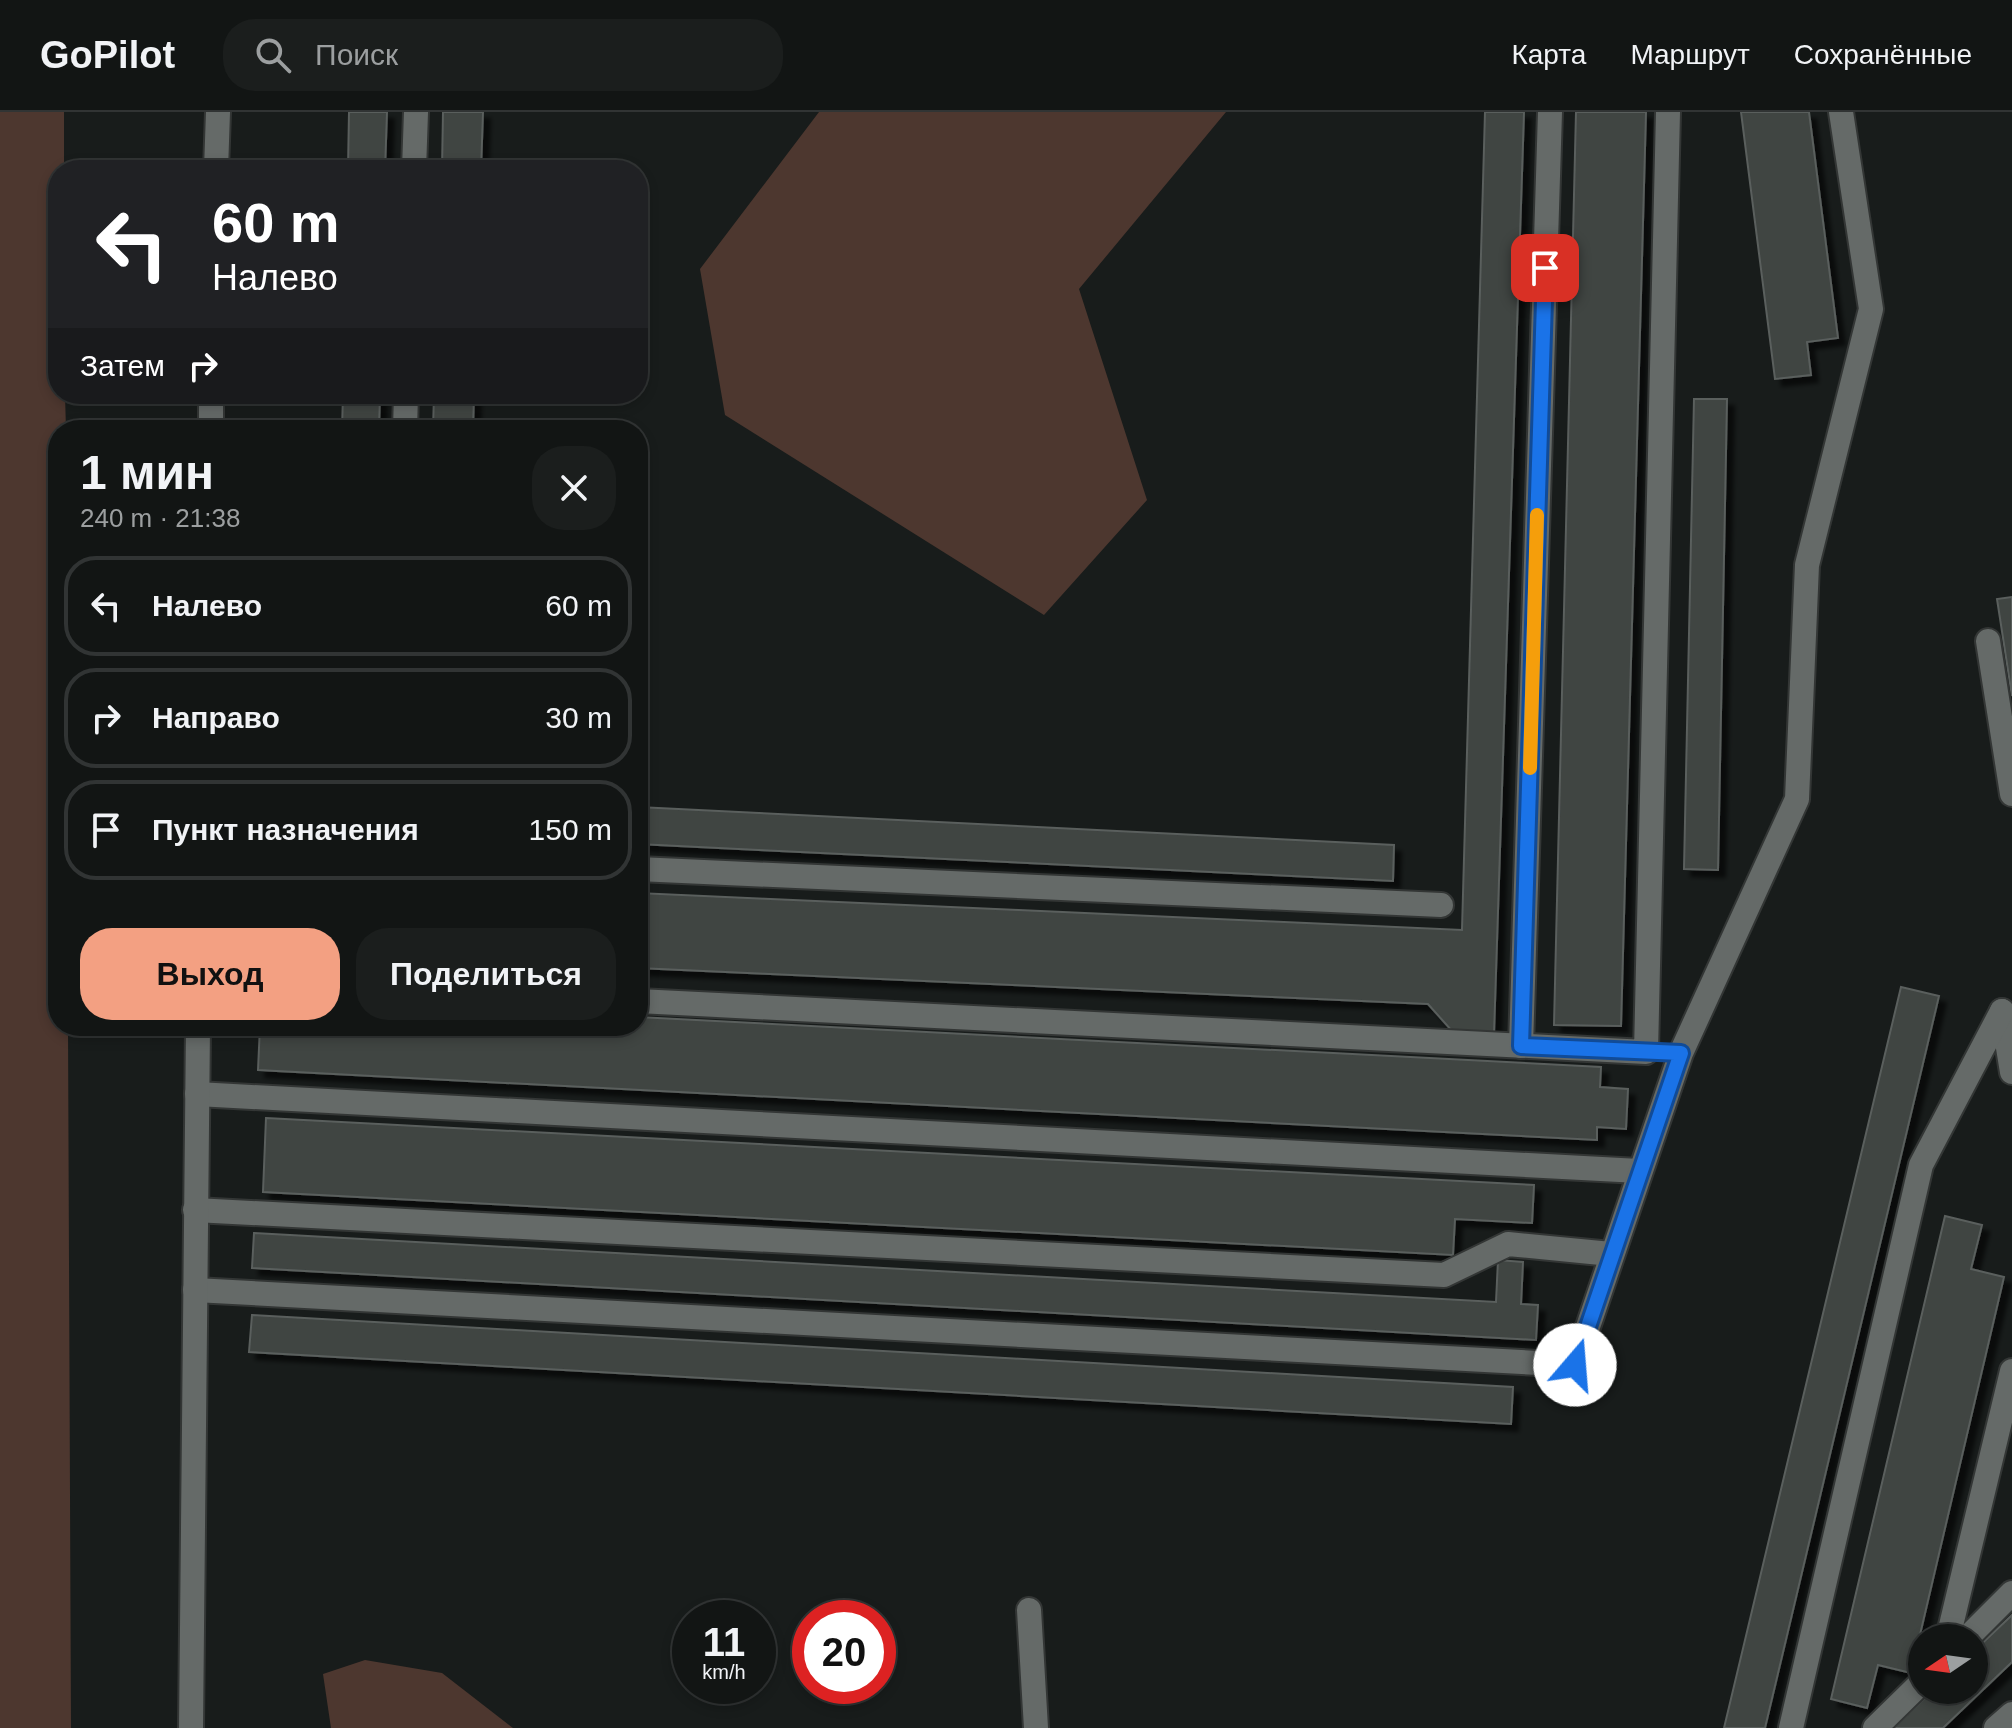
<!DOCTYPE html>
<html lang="ru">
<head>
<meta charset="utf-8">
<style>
	:root { --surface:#121514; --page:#1b1e1d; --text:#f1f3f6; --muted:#9c9fa0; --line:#313434; --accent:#f3a082 }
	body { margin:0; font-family:Arial,sans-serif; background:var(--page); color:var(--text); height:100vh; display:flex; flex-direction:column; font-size:30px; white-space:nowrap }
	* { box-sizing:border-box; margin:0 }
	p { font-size:26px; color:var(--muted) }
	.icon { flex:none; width:44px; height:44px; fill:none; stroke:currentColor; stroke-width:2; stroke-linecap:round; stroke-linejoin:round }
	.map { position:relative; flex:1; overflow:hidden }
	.drawer { position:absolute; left:48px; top:308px; width:600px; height:616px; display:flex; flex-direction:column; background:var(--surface); border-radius:32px; box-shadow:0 4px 12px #0003,0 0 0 2px var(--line) }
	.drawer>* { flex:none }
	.hud { position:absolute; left:48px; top:48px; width:600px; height:244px; border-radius:32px; box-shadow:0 4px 12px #0003,0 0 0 2px var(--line); background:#202124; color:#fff; overflow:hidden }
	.needle { width:52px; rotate:257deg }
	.controls { position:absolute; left:1908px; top:1512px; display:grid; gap:16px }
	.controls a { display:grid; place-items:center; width:80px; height:80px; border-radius:50%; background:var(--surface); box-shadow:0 4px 12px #0003,0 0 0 2px var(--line); font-size:40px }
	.speed { position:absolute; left:672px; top:1488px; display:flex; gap:16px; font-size:40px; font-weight:700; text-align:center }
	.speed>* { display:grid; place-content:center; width:104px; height:104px; border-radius:50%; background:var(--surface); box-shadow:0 4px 12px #0003,0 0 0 2px var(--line); line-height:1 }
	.speed small { font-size:20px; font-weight:400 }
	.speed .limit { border:12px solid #d22; background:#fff; color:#111 }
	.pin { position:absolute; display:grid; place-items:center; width:68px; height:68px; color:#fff; margin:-34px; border-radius:16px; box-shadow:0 4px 12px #0006 }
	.me { position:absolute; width:88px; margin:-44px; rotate:18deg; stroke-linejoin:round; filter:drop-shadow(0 0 6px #0008) }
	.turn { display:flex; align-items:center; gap:28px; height:168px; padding:0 32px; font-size:36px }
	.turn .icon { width:104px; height:104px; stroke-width:2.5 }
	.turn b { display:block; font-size:56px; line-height:68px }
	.then { display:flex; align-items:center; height:76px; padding:0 32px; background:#0003; gap:16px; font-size:30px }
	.round { display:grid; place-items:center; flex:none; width:84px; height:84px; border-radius:32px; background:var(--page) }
	.headline { display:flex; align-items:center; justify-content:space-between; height:136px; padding:0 32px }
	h1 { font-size:48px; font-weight:600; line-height:60px }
	.button { display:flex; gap:16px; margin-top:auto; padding:16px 32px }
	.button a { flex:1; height:92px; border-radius:32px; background:var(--accent); color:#111; font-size:32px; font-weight:600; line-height:92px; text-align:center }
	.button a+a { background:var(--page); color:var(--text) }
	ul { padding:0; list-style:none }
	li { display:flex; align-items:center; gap:24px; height:100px; margin:0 16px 12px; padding:0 16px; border:4px solid var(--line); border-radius:32px }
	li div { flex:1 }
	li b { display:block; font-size:30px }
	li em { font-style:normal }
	header { display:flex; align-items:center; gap:48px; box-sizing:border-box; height:112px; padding:0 40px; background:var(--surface); border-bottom:2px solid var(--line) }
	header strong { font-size:38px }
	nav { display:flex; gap:44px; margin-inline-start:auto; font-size:28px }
	.search { width:560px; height:72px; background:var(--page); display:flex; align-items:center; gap:20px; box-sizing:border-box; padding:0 28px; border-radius:32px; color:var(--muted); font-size:30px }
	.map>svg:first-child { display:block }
	.green { fill:#4d372f }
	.building { fill:#3f4442; stroke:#5a5f5d; stroke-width:2; filter:url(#shadow) }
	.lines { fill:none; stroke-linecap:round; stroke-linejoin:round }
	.minor-casing { stroke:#333635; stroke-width:28 }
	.minor { stroke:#656a68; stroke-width:24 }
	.route-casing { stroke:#114b97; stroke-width:20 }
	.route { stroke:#1a73e8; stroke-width:14 }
	.slow { stroke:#f59e0b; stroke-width:14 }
</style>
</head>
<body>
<header>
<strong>GoPilot</strong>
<div class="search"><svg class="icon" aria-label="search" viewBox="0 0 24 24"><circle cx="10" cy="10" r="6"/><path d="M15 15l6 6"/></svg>Поиск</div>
<nav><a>Карта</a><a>Маршрут</a><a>Сохранённые</a></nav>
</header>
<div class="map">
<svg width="2012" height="1616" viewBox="0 0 2012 1616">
	<defs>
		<filter id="shadow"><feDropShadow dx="7" dy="7" stdDeviation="2" flood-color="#0009"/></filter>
	</defs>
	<rect width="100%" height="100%" fill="#181c1b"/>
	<g class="green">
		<polygon points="0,0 64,0 64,58 58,58 58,282 65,282 66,318 58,318 58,914 68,914 71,1616 0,1616"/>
		<polygon points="819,0 1226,0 1079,177 1147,388 1044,503 725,303 700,157"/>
		<polygon points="365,1548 442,1561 513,1616 331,1616 323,1562"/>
	</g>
	<g class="building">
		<polygon points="349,0 387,0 385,58 348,58"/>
		<polygon points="443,0 483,0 481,58 442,58"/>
		<polygon points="1485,0 1524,0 1494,922 1452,919 1428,892 638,856 638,781 1462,818"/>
		<polygon points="1576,0 1646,0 1621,914 1554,913"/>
		<polygon points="1741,0 1809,0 1838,226 1807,230 1811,263 1775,267"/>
		<polygon points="343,282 380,282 379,318 342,318"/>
		<polygon points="434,282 474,282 473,318 433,318"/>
		<polygon points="1694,287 1727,287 1718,758 1684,757"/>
		<polygon points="2012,485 2012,584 1997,487"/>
		<polygon points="638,695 1394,733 1393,769 638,732"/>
		<polygon points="1901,875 1939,884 1765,1616 1724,1616"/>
		<polygon points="638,905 1601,955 1600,975 1628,977 1626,1017 1597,1015 1597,1028 258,958 260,914 638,914"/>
		<polygon points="266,1006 1534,1073 1532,1111 1455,1107 1453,1143 263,1080"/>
		<polygon points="1945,1104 1982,1113 1971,1157 2004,1165 1911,1561 1878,1553 1867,1596 1831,1587"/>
		<polygon points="254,1121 1496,1190 1498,1148 1523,1150 1521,1192 1538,1193 1536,1228 252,1156"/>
		<polygon points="252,1203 1513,1275 1511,1312 249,1240"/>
		<polygon points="2012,1503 2012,1550 1943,1616 1893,1616 1933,1578 1974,1578 1974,1539"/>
	</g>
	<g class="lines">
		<defs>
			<g id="minor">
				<polyline points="216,58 218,0"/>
				<polyline points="414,58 416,0"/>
				<polyline points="211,318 211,282"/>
				<polyline points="405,318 406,282"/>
				<polyline points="1988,529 2012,682"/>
				<polyline points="638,757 1441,793"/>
				<polyline points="638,889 1646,940 1668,0"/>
				<polyline points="2002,899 2012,960"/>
				<polyline points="1521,934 1550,0"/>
				<polyline points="197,982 1639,1059"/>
				<polyline points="195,1098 1444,1163 1508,1132 1611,1142"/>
				<polyline points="195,1178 1575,1253 1681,941 1797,687 1807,453 1871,197 1841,0"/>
				<polyline points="1029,1498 1036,1616"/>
				<polyline points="1948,1526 2012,1259"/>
				<polyline points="1967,1526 2012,1481"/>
				<polyline points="191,1616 198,914"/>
				<polyline points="1791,1616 1921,1053 2002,899"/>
				<polyline points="1875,1616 1922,1570"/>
				<polyline points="1996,1616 2012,1602"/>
			</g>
		</defs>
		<use href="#minor" class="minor-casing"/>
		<use href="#minor" class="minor"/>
	</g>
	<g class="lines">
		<defs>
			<polyline id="route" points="1545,156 1521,934 1681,941 1575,1253"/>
		</defs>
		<use href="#route" class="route-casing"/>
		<use href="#route" class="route"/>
		<polyline class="slow" points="1530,656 1537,403"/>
	</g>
</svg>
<div class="controls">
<a><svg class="needle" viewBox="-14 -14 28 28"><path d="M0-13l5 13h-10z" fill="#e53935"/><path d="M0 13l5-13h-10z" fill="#9c9fa0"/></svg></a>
</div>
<div class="speed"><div>11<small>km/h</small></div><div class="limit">20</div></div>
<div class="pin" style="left:1545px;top:156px;background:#d93025"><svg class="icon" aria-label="arrive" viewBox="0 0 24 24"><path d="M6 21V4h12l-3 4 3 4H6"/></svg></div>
<svg class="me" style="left:1575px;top:1253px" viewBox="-20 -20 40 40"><circle r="19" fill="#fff"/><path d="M0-13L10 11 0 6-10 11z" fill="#1a73e8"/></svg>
<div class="hud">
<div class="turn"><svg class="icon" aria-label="left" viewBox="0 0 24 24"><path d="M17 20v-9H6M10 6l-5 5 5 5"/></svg><div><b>60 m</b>Налево</div></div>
<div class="then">Затем<svg class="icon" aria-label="right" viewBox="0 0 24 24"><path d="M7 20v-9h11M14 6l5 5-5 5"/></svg></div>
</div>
<section class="drawer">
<div class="headline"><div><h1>1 мин</h1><p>240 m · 21:38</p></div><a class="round"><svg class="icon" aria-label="close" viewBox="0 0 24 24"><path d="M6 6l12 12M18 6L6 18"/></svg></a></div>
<ul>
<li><svg class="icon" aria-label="left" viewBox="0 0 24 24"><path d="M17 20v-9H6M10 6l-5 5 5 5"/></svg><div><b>Налево</b></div><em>60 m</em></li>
<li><svg class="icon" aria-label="right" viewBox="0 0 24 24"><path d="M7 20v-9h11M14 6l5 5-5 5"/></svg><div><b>Направо</b></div><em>30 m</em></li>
<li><svg class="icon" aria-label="arrive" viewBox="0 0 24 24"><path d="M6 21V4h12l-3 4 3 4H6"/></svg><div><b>Пункт назначения</b></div><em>150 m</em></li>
</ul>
<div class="button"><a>Выход</a><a>Поделиться</a></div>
</section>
</div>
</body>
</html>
